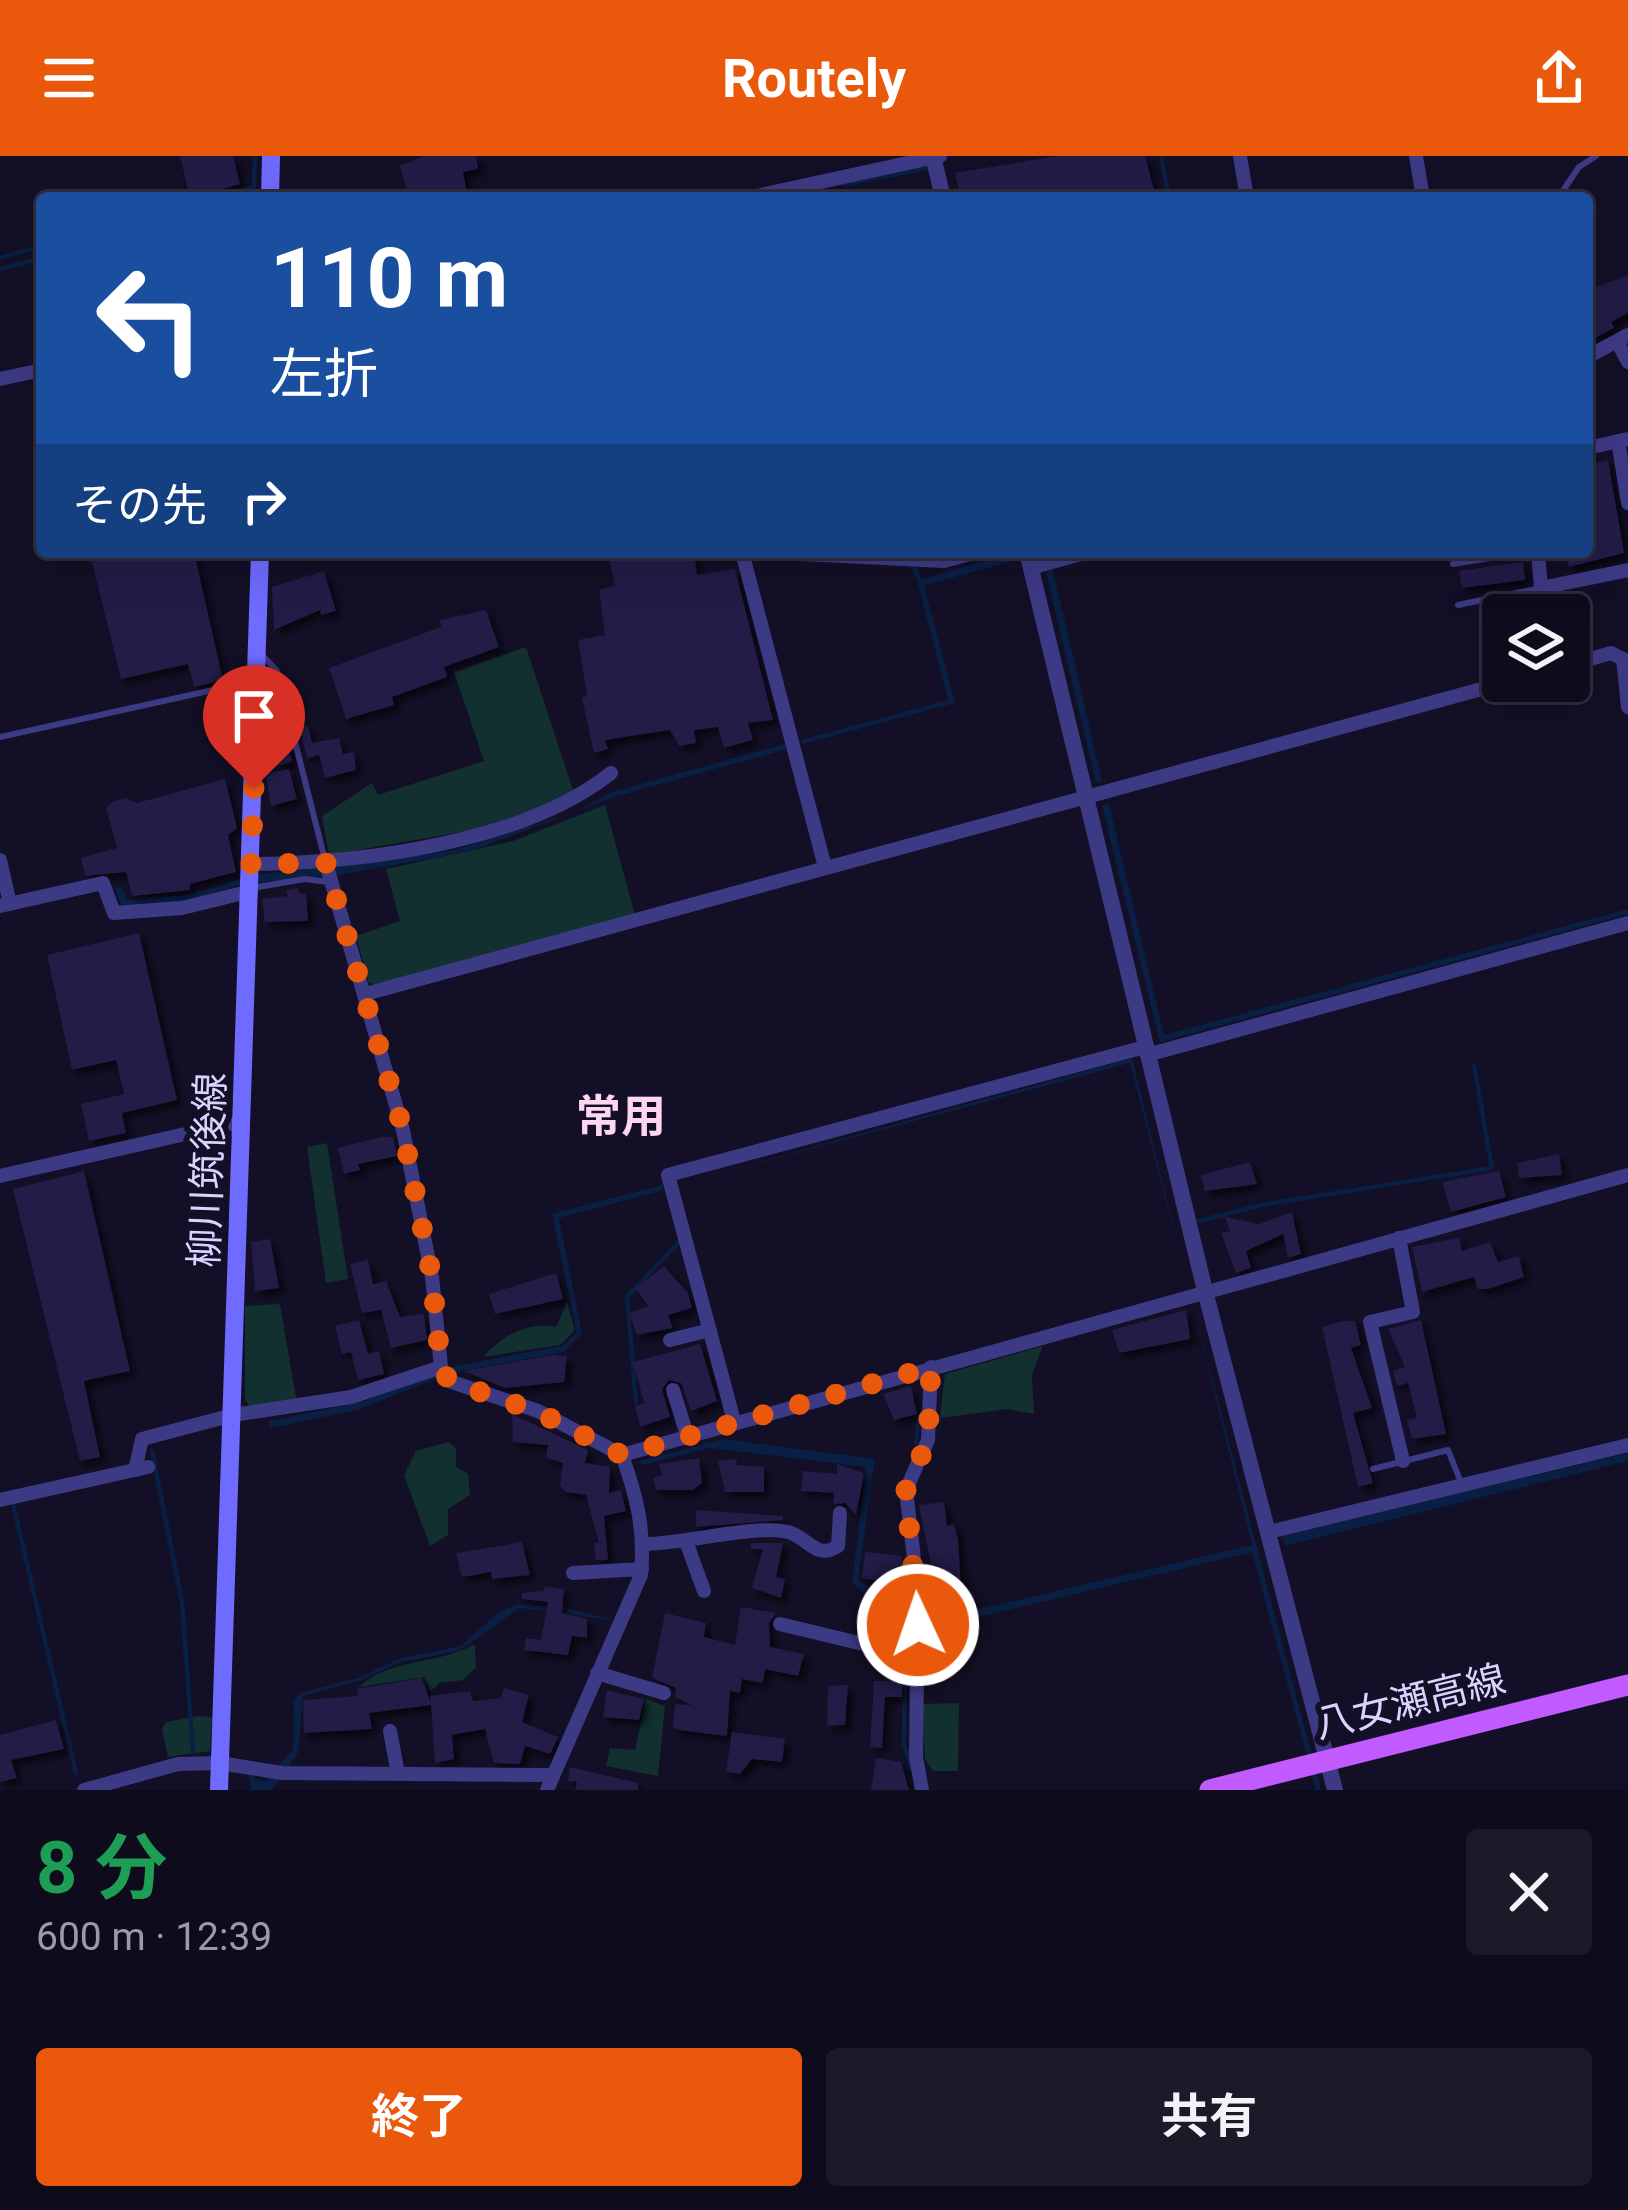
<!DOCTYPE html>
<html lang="ja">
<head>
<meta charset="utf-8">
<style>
	:root { --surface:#0e0b1c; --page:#1c1929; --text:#f1f3f6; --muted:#9b9ba3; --line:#2e2b3b; --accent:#ea580c }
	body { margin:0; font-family:Roboto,"Noto Sans JP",sans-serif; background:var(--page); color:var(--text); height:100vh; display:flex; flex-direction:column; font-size:45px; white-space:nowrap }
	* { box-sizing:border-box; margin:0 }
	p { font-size:39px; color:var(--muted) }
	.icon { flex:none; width:66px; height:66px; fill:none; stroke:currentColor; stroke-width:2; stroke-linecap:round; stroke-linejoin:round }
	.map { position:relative; height:1634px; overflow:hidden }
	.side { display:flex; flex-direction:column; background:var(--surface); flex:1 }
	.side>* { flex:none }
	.guide { position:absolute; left:36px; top:36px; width:1557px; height:366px; border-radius:12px; box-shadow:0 12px 48px #0002,0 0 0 3px var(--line); background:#1a4fa0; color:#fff; overflow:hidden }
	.buttons { position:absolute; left:1482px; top:438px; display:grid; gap:24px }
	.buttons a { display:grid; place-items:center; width:108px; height:108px; border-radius:12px; background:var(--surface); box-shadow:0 12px 48px #0002,0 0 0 3px var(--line); font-size:60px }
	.pin { position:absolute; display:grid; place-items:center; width:102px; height:102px; color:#fff; margin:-123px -51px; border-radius:50% 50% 50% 0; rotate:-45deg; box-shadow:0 0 12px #0007 }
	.pin .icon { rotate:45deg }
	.me { position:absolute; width:132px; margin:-66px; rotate:357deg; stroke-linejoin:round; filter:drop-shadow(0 0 9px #0008) }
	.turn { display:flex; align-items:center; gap:42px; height:252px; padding:0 36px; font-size:54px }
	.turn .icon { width:156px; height:156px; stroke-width:2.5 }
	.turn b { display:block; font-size:84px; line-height:102px }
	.then { display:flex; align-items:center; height:114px; padding:0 36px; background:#0003; gap:24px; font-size:45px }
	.round { display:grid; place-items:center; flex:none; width:126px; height:126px; border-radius:12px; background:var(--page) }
	.head { display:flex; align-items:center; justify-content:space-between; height:204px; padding:0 36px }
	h1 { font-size:72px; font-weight:700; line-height:90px; color:#1e9e55 }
	.action { display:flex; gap:24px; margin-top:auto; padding:24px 36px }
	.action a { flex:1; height:138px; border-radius:12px; background:var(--accent); color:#fff; font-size:48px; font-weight:700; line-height:138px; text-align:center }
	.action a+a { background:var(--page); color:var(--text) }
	header { display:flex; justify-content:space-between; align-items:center; height:156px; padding:0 36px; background:var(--accent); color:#fff; font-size:54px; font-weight:700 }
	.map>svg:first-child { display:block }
	.green { fill:#12302f }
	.water { fill:#0a1f44 }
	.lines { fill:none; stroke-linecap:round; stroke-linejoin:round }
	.stream { stroke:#0a1f44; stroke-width:4.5 }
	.building { fill:#241b47; filter:url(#shadow) }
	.service { stroke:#3d3a85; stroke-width:6 }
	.minor { stroke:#3d3a85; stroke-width:14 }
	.tertiary { stroke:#3d3a85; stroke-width:16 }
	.secondary { stroke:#6f6bff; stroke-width:18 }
	.primary { stroke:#c25bff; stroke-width:21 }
	.route { stroke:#ea580c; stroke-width:21; stroke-dasharray:0 37.8 }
	.labels { text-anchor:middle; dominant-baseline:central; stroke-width:12; stroke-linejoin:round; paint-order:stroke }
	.street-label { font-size:39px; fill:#d9d4ff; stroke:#130f26 }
	.quarter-label { font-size:45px; font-weight:bold; fill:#ffd6f0; stroke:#130f26 }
</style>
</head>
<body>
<header><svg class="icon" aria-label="menu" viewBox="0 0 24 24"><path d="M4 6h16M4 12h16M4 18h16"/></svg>Routely<svg class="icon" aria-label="share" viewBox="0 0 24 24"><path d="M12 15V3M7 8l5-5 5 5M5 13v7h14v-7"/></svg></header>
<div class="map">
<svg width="1628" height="1634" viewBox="0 0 1628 1634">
	<defs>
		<filter id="shadow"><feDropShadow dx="5.5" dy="5.5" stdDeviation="3" flood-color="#0009"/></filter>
	</defs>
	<rect width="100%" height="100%" fill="#130f26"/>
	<g class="green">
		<polygon points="526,491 575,640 473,674 329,699 322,660 372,627 378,639 484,605 454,516"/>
		<polygon points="605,649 635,759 380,829 369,827 356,780 400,765 386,713 513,685"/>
		<polygon points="327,987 348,1123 326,1127 307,991"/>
		<path d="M567 1146 575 1174 560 1189 483 1201C502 1180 527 1165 556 1171Z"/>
		<polygon points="280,1148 297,1248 251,1252 245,1244 245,1150"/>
		<polygon points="1043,1190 1032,1219 1034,1258 1007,1253 940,1262 945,1218"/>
		<polygon points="448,1286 456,1292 456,1311 468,1318 470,1339 448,1353 448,1379 430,1390 404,1319 416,1295"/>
		<path d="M475 1488 476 1511 463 1524 439 1527 431 1535 424 1521 359 1531C389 1502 439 1509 475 1488Z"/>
		<polygon points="646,1543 665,1550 658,1620 606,1610 610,1592 635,1594"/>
		<polygon points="959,1547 958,1615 933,1615 925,1603 922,1548"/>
		<polygon points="199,1560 212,1561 210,1595 168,1601 162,1573 166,1566"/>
	</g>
	<g class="water">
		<polygon points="1013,397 1015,404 924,430 955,547 803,588 801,584 948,544 917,424"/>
		<polygon points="1053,414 1102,625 1096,627 1046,416"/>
		<polygon points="785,588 787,593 614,641 468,696 325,721 247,727 184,745 127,751 121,749 115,732 121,730 127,744 186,739 255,719 451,695 577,655 612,636"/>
		<polygon points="1109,648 1164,879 1628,753 1628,758 1160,886 1102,650"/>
		<polygon points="1132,902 1186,1122 1130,907 677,1029"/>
		<polygon points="662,1029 664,1034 559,1062 582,1177 564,1196 450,1217 357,1254 270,1272 269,1265 361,1246 449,1211 562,1190 577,1177 552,1058"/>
		<polygon points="1193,1150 1321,1634 1316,1634 1252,1396 949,1468 910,1470 908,1475 892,1466 852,1426 866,1311 710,1292 643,1309 639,1305 723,1283 875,1303 858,1423 902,1461 942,1462 1252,1389"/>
		<polygon points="1628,1297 1628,1305 1285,1390 1282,1380"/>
		<polygon points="518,1448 567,1452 613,1464 519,1452 459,1495 400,1506 359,1525 303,1540 298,1597 272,1634 251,1634 249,1619 265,1626 293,1593 294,1544 300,1537 358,1522 401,1502 461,1490 499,1456"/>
	</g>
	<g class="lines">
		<g class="stream">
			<polyline points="1161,0 1169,42"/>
			<polyline points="845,28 928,12"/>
			<polyline points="213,42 254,31 255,0"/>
			<polyline points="0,102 42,90"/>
			<polyline points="0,113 42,102"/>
			<polyline points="907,396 921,428"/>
			<polyline points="1199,1065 1261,1049 1492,1012 1474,909"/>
			<polyline points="636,1246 627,1141 679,1086"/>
			<polyline points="916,1287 919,1258"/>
			<polyline points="152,1295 182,1446 193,1596"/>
			<polyline points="13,1348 76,1617"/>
			<polyline points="905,1471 904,1589 912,1613"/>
		</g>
	</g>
	<g class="building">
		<polygon points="180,0 233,0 240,28 190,42"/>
		<polygon points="424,0 476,0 478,13 463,16 468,42 409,42 400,10"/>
		<polygon points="1145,0 1156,42 961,42 955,17 1058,0"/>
		<polygon points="1628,119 1628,157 1611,166 1614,172 1587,186 1587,152 1592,149 1587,135"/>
		<polygon points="1608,304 1624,397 1569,411 1565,396 1591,396 1587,309"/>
		<polygon points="116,396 194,396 223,524 194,531 188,508 121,523 91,402"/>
		<polygon points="608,396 694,396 697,419 735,413 773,564 748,567 753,584 724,592 718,571 694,574 696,587 679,590 670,574 605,584 608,593 594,597 582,542 587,540 578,484 605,479 599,434 615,430"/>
		<polygon points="1523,406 1525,424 1462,432 1459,415"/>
		<polygon points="324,415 336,455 321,459 320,454 274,474 272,431"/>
		<polygon points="486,454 499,491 444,511 447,521 392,541 394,549 346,563 329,512 441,471 440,464"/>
		<polygon points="278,551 292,606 277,610 268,570 268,554"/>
		<polygon points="308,570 312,587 339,582 343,598 354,596 356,614 325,622 319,599 307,602 299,571"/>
		<polygon points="289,613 297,643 271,650 266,618"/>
		<polygon points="225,623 237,672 228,679 236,716 190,728 190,734 132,740 126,716 85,720 81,702 117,692 106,652 112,646 126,642 137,647"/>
		<polygon points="298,732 300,738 306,737 308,765 265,766 262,743 288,740 286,734"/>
		<polygon points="139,777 177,944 122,957 126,977 89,985 81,948 124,938 116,904 72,914 47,799"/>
		<polygon points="381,981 393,981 397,1000 358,1008 360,1014 344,1018 338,992"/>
		<polygon points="1559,998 1562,1019 1519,1022 1517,1007"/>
		<polygon points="1250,1006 1257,1028 1205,1035 1201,1019"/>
		<polygon points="84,1015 130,1215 84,1225 100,1301 80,1305 13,1033"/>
		<polygon points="1499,1015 1506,1041 1451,1056 1442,1026"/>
		<polygon points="1292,1056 1301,1098 1288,1102 1283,1078 1246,1095 1251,1112 1236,1117 1221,1077 1230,1075 1225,1061 1259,1068"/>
		<polygon points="1459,1082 1462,1095 1490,1086 1498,1106 1519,1100 1524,1121 1488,1133 1478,1133 1474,1121 1422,1136 1412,1091"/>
		<polygon points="270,1083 279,1132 255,1135 251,1086"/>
		<polygon points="368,1104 373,1128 386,1125 400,1161 424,1158 427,1184 391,1192 381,1154 362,1157 350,1108"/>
		<polygon points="664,1110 688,1137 692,1152 668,1159 673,1172 637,1179 629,1157 648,1150 636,1132"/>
		<polygon points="556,1117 563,1143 495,1158 489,1138"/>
		<polygon points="1186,1154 1190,1183 1119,1197 1112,1174"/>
		<polygon points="359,1164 368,1198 379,1195 384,1218 358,1224 351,1196 342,1198 335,1170"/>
		<polygon points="1421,1164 1446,1278 1412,1283 1407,1264 1417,1262 1408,1227 1397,1230 1393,1215 1405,1211 1388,1173"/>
		<polygon points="1343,1165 1355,1165 1361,1189 1351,1192 1372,1252 1353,1257 1373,1327 1358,1331 1322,1171"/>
		<polygon points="700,1188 717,1245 691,1255 681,1227 669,1224 662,1233 670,1261 640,1271 635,1250 644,1247 633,1206"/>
		<polygon points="552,1199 567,1200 564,1226 505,1232 464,1215"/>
		<polygon points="911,1230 917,1258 894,1264 883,1238"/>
		<polygon points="512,1258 588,1294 585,1307 610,1311 609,1337 621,1334 626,1355 604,1360 608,1404 596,1404 594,1387 599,1387 586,1339 565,1336 560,1329 563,1307 546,1302 548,1289 513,1286"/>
		<polygon points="699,1302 702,1327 693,1334 656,1334 653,1322 662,1319 659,1308"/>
		<polygon points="736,1303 737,1309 764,1311 764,1336 725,1336 718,1305"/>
		<polygon points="837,1308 864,1317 856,1359 845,1347 833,1348 834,1337 801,1335 803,1315 837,1318"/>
		<polygon points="944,1346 947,1370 954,1368 958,1383 961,1431 929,1439 927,1418 933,1418 919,1349"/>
		<polygon points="696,1354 783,1360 783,1364 696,1371"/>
		<polygon points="522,1386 530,1419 492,1423 491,1416 462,1421 456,1397"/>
		<polygon points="751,1387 783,1387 776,1421 785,1423 781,1442 752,1432 763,1393 751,1393"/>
		<polygon points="865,1396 902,1400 903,1429 862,1422"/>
		<polygon points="544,1430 564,1433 562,1457 587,1463 587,1482 572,1480 568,1499 524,1494 526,1482 541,1484 548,1446 522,1443 522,1437 544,1435"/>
		<polygon points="741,1451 776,1457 769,1467 770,1491 804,1498 798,1520 765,1513 763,1527 742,1523 740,1537 730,1535 727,1580 679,1574 673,1571 675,1548 691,1549 675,1541 676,1532 652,1522 665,1457 706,1467 704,1481 735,1489"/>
		<polygon points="961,1485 962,1507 928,1508 929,1486"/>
		<polygon points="422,1522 431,1548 430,1540 470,1535 473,1545 501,1542 504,1532 529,1539 522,1566 558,1581 550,1598 525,1590 520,1608 494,1607 485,1573 452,1579 454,1603 435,1607 431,1549 369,1557 372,1573 304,1577 303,1544 358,1540 357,1533"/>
		<polygon points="874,1525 902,1525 902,1541 885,1541 882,1592 870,1591"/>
		<polygon points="848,1529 845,1569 827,1570 828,1530"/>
		<polygon points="607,1534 644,1543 639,1564 603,1561"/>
		<polygon points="56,1564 64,1593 11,1604 17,1622 0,1626 0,1579"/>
		<polygon points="732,1576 785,1583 782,1606 752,1603 740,1618 726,1616"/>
		<polygon points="876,1602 901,1606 909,1634 871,1634"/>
		<polygon points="570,1611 638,1627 638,1634 575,1634 577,1626 568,1625"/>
	</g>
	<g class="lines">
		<g class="service">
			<polyline points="1558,42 1579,11 1596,0"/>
			<polyline points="1453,408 1527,396"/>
			<polyline points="1458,449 1541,432"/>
			<polyline points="263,500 277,515 325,704"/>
			<polyline points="0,581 254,525"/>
			<polyline points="252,732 305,723 328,726"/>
			<polyline points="1373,1313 1448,1294 1462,1329"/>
		</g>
		<g class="minor">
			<polyline points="1240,0 1247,42"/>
			<polyline points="1416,0 1423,42"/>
			<polyline points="747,42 940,0"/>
			<polyline points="1620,191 1628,206"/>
			<polyline points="1587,201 1628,179"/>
			<polyline points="0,223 42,214"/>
			<polyline points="1618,285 1628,347"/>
			<polyline points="1587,292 1628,283"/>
			<polyline points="742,396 825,711"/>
			<polyline points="761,396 944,405 977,396"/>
			<polyline points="1538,396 1541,432 1628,414"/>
			<polyline points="1031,412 1088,396"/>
			<polyline points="1569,509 1611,497 1623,503 1628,551"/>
			<polyline points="0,704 10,748"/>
			<path d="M326 707 403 974 432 1121 441 1211 449 1225 538 1255 622 1299C637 1341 645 1374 641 1419L547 1634"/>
			<path d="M251 708C361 707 523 687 611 617"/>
			<polyline points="0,750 103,727 114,757 182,752 251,735"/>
			<polyline points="365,838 1511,525"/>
			<polyline points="1147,899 1628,767"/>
			<polyline points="0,1020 243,965"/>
			<polyline points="1399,1082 1413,1156 1370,1166 1403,1305"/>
			<polyline points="670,1184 710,1174"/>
			<polyline points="673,1234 687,1279"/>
			<polyline points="734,1265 668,1019 1145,891"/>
			<polyline points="622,1299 1628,1019"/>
			<polyline points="135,1314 142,1283 233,1259 351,1241 441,1211"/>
			<polyline points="0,1344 148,1311"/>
			<polyline points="1269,1376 1628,1289"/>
			<path d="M644 1388C683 1388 757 1368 788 1376 808 1381 816 1405 838 1390L840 1357"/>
			<polyline points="687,1388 704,1435"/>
			<polyline points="573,1417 642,1413"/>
			<polyline points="780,1468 917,1501"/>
			<polyline points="597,1517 664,1537"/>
			<polyline points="390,1575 398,1618"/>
			<polyline points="84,1634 178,1608 220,1607 282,1617 549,1619"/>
			<polyline points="922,1634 916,1601 918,1437 906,1334 928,1284 931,1211"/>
		</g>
		<g class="tertiary">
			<polyline points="933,0 943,42"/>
			<polyline points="1027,396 1205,1135 1335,1634"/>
		</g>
		<g class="secondary">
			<polyline points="270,42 271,0"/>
			<polyline points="219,1634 260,396"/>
		</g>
		<polyline class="primary" points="1210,1634 1628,1529"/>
	</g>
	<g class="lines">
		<polyline class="route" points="254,632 251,708 326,707 402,970 432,1121 441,1211 449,1225 538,1256 622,1299 931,1211 928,1284 906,1334 918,1469"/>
	</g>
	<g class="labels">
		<g class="street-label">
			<text transform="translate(208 1014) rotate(-88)">柳川筑後線</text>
			<text transform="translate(1410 1546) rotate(-14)">八女瀬高線</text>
		</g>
		<g class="quarter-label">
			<text x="621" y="960">常用</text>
		</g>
	</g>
</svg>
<div class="buttons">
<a><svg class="icon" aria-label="layers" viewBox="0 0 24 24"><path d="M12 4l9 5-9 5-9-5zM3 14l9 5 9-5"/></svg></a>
</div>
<div class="pin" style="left:254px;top:632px;background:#d93025"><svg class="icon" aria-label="arrive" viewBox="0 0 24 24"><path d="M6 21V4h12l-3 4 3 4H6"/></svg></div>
<svg class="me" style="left:918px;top:1469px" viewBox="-20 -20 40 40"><circle r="17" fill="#ea580c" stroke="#fff" stroke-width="3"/><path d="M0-11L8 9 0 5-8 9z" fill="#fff"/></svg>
<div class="guide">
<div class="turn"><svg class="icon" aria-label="left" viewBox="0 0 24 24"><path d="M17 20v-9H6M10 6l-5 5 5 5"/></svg><div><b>110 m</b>左折</div></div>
<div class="then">その先<svg class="icon" aria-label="right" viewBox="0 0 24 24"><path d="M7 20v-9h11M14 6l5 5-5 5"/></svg></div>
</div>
</div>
<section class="side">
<div class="head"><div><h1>8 分</h1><p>600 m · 12:39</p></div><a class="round"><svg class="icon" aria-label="close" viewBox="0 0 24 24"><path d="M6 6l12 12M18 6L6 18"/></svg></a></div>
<div class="action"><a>終了</a><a>共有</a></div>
</section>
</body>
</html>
